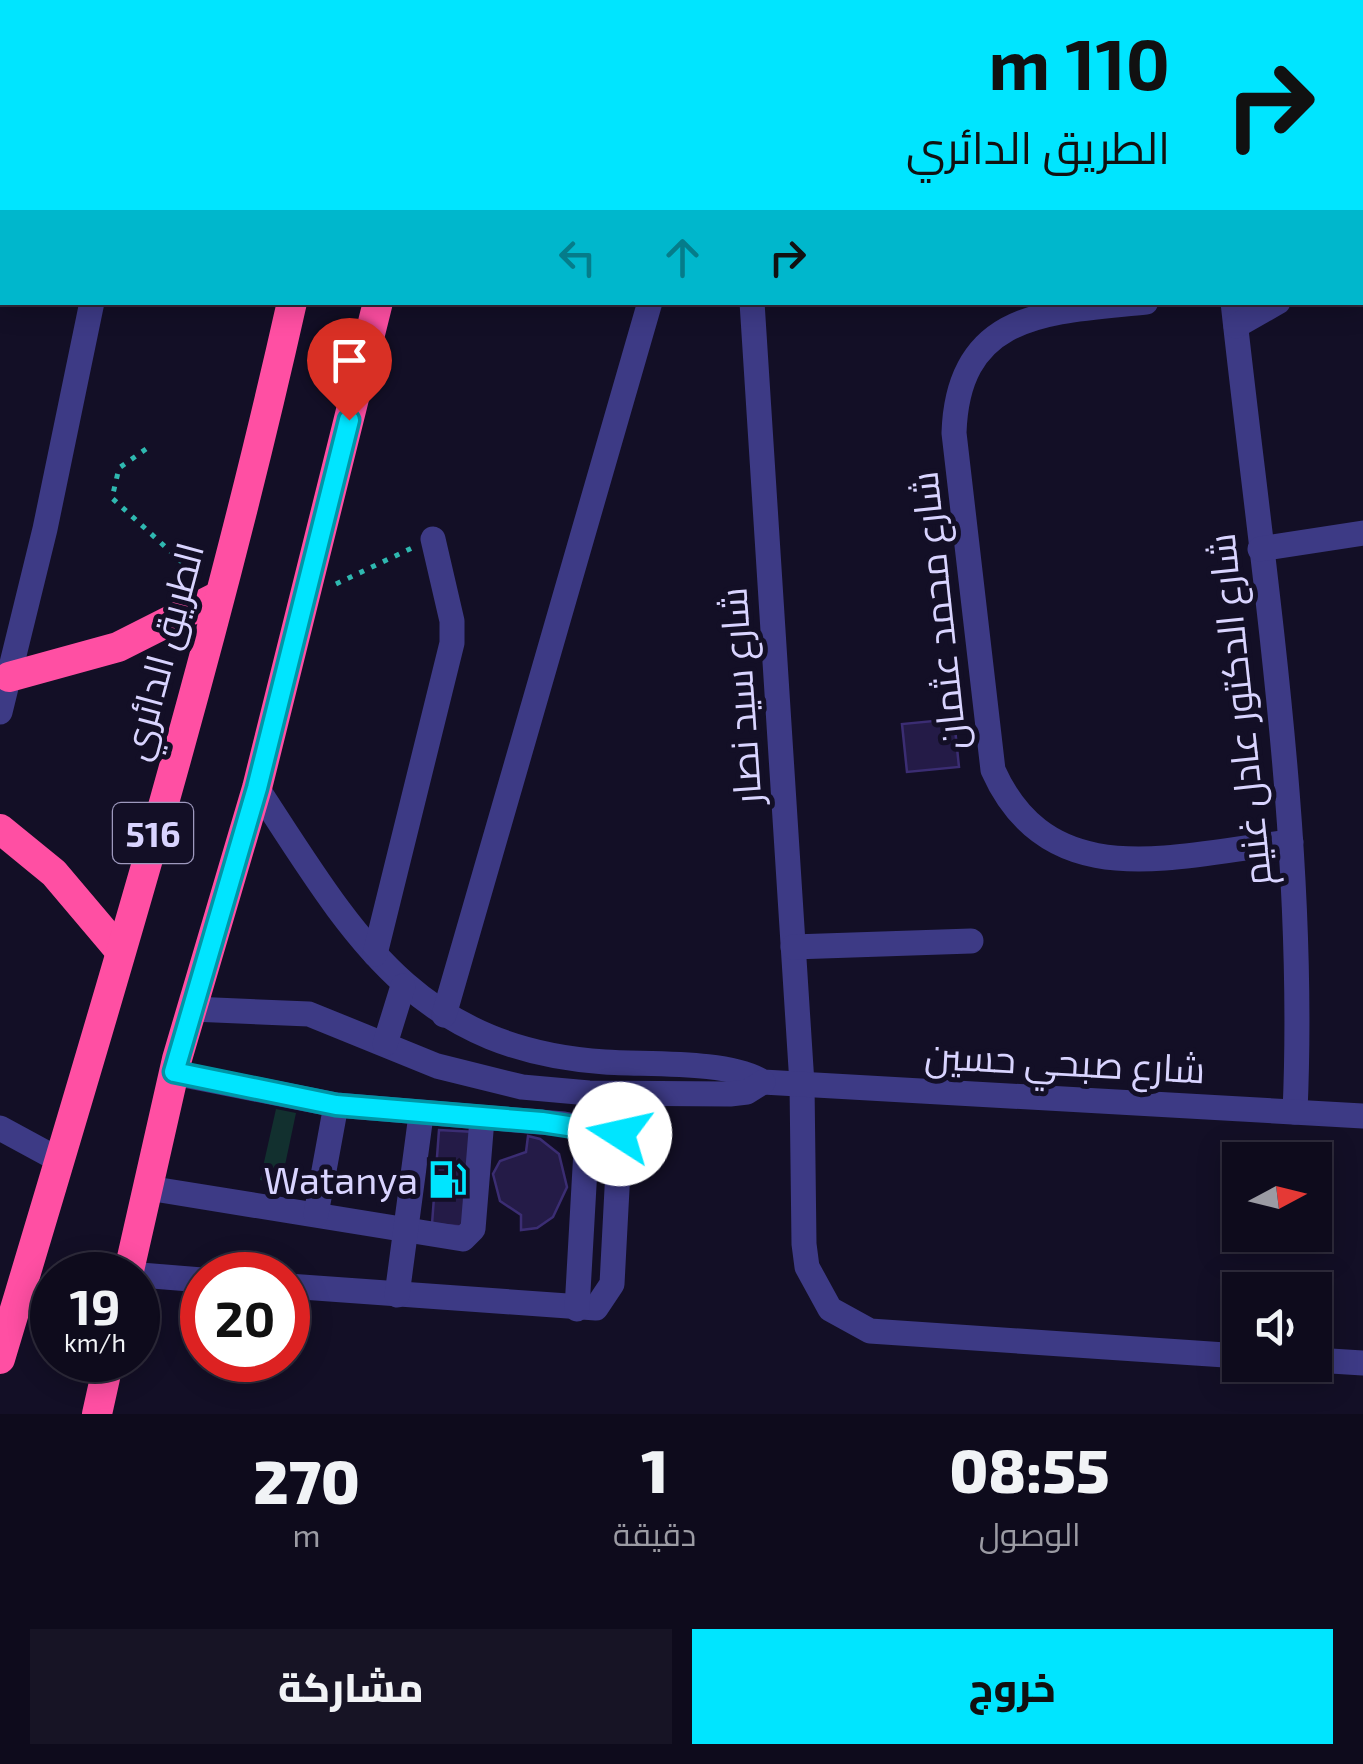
<!DOCTYPE html>
<html lang="ar">
<head>
<meta charset="utf-8">
<style>
	:root { --surface:#0e0b1c; --page:#171425; --text:#f1f3f6; --muted:#9b9ba3; --line:#2e2b3b; --accent:#00e5ff }
	body { margin:0; font-family:"Exo 2",Cairo,sans-serif; background:var(--page); color:var(--text); direction:rtl; height:100vh; display:flex; flex-direction:column; font-size:38px; white-space:nowrap }
	* { box-sizing:border-box; margin:0 }
	p { font-size:32px; color:var(--muted) }
	.icon { flex:none; width:55px; height:55px; fill:none; stroke:currentColor; stroke-width:2; stroke-linecap:round; stroke-linejoin:round }
	.map { position:relative; height:1414px; overflow:hidden; direction:ltr }
	.panel { display:flex; flex-direction:column; background:var(--surface); flex:1 }
	.panel>* { flex:none }
	.top-card { position:absolute; left:0px; top:0px; width:1365px; height:305px; box-shadow:0 5px 25px #0003,0 0 0 2px var(--line); direction:rtl; background:#00e5ff; color:#111; overflow:hidden }
	.needle { width:65px; rotate:83deg }
	.controls { position:absolute; left:1222px; top:1142px; display:grid; gap:20px }
	.controls a { display:grid; place-items:center; width:110px; height:110px; border-radius:0px; background:var(--surface); box-shadow:0 5px 25px #0003,0 0 0 2px var(--line); font-size:50px }
	.speed { position:absolute; left:30px; top:1252px; display:flex; gap:20px; font-size:50px; font-weight:700; text-align:center }
	.speed>* { display:grid; place-content:center; width:130px; height:130px; border-radius:50%; background:var(--surface); box-shadow:0 5px 25px #0003,0 0 0 2px var(--line); line-height:1 }
	.speed small { font-size:25px; font-weight:400 }
	.speed .limit { border:15px solid #d22; background:#fff; color:#111 }
	.pin { position:absolute; display:grid; place-items:center; width:85px; height:85px; color:#fff; margin:-102px -42px; border-radius:50% 50% 50% 0; rotate:-45deg; box-shadow:0 0 10px #0007 }
	.pin .icon { rotate:45deg }
	.me { position:absolute; width:110px; margin:-55px; rotate:280deg; stroke-linejoin:round; filter:drop-shadow(0 0 8px #0008) }
	.turn { display:flex; align-items:center; gap:35px; height:210px; padding:0 30px; font-size:45px }
	.turn .icon { width:130px; height:130px; stroke-width:2.5 }
	.turn b { display:block; font-size:70px; line-height:85px }
	.lanes { display:flex; align-items:center; height:95px; padding:0 30px; background:#0003; justify-content:center; gap:50px; direction:ltr }
	.lanes .off { opacity:.35 }
	.eta { display:flex; justify-content:space-evenly; align-items:center; height:170px; text-align:center }
	.eta b { font-size:60px; font-weight:800; line-height:70px }
	.button { display:flex; gap:20px; margin-top:auto; padding:20px 30px }
	.button a { flex:1; height:115px; border-radius:0px; background:var(--accent); color:#111; font-size:40px; font-weight:800; line-height:115px; text-align:center }
	.button a+a { background:var(--page); color:var(--text) }
	.map>svg:first-child { display:block }
	.green { fill:#12302f }
	.building { fill:#241b47; stroke:#3b2d73; stroke-width:2.5 }
	.lines { fill:none; stroke-linecap:round; stroke-linejoin:round }
	.path { stroke:#2fb8b0; stroke-width:5; stroke-dasharray:5 8; stroke-linecap:butt }
	.minor { stroke:#3d3a85; stroke-width:25 }
	.highway { stroke:#ff4fa3; stroke-width:30 }
	.route-casing { stroke:#0095a6; stroke-width:25 }
	.route { stroke:#00e5ff; stroke-width:18 }
	.labels { text-anchor:middle; dominant-baseline:central; stroke-width:10; stroke-linejoin:round; paint-order:stroke }
	.shield { fill:#130f26; stroke:#9e99be; stroke-width:2.5 }
	.shield-label { font-size:35px; font-weight:bold; fill:#d9d4ff }
	.street-label { font-size:38px; fill:#d9d4ff; stroke:#130f26 }
	.poi-label { font-size:38px; fill:#d9d4ff; stroke:#130f26; text-anchor:end }
</style>
</head>
<body>
<div class="map">
<svg width="1363" height="1414" viewBox="0 0 1363 1414">
	<rect width="100%" height="100%" fill="#130f26"/>
	<polygon class="green" points="276,1109 296,1113 281,1184 260,1180"/>
	<g class="building">
		<polygon points="954,719 959,767 907,772 902,724"/>
		<polygon points="439,1130 475,1132 468,1227 432,1224"/>
		<polygon points="528,1136 540,1139 559,1154 567,1187 553,1217 537,1228 521,1230 521,1215 500,1201 493,1174 500,1161 526,1152"/>
	</g>
	<g class="lines">
		<g class="path">
			<polyline points="146,449 119,468 112,498 196,575"/>
			<polyline points="336,584 412,548"/>
		</g>
		<g class="minor">
			<polyline points="144,2 144,0"/>
			<polyline points="1309,2 1312,0"/>
			<polyline points="1362,81 1363,82"/>
			<polyline points="1362,256 1363,256"/>
			<polyline points="752,302 802,1084 804,1244 807,1267 830,1309 870,1331 1240,1356"/>
			<path d="M1146 302C1050 312 958 310 954 433L993 770C1050 898 1178 854 1291 842"/>
			<path d="M1233 302C1262 570 1307 842 1295 1112"/>
			<polyline points="1236,326 1278,302"/>
			<polyline points="1260,549 1363,533"/>
			<polyline points="0,712 45,529 92,302"/>
			<path d="M257 788C352 933 414 1049 605 1062 647 1065 728 1060 763 1082L1363 1116"/>
			<polyline points="793,947 971,941"/>
			<polyline points="375,954 452,643 452,621 433,539"/>
			<polyline points="192,1009 309,1014 437,1066 522,1087 589,1093 730,1094 747,1092 763,1082"/>
			<polyline points="444,1015 650,302"/>
			<polyline points="385,1044 403,986"/>
			<polyline points="174,1073 336,1105 564,1124 620,1134"/>
			<polyline points="0,1128 59,1160"/>
			<polyline points="148,1188 463,1239 473,1229 482,1119"/>
			<polyline points="316,1214 336,1105"/>
			<polyline points="128,1274 202,1280"/>
			<polyline points="288,1286 596,1308 612,1284 622,1094"/>
			<polyline points="397,1295 421,1115"/>
			<polyline points="577,1309 588,1115"/>
			<polyline points="1315,1360 1363,1363"/>
		</g>
		<g class="highway">
			<polyline points="269,0 269,2"/>
			<polyline points="351,2 352,0"/>
			<polyline points="433,2 434,0"/>
			<polyline points="456,2 457,0"/>
			<polyline points="9,677 118,647 219,596"/>
			<polyline points="0,829 54,873 120,951"/>
			<polyline points="128,1275 177,1059 257,788 378,302"/>
			<path d="M0 1359C105 1009 212 659 292 302"/>
			<polyline points="97,1414 109,1360"/>
		</g>
	</g>
	<g class="lines">
		<defs>
			<polyline id="route" points="349,420 257,788 174,1072 336,1105 542,1122 620,1134"/>
		</defs>
		<use href="#route" class="route-casing"/>
		<use href="#route" class="route"/>
	</g>
	<defs>
		<symbol id="fuel-bare" viewBox="-9 -9 18 18"><path d="M-5.5-6h7V0h2V4h1.3V-2.5L3-4.5l.8-.8L6-3V5H2.5V1h-1V6h-7ZM-4.2-4.7v3.2H.2V-4.7Z" fill="#00e5ff" stroke="#130f26" stroke-width="2.5" paint-order="stroke"/></symbol>
	</defs>
	<g fill-rule="evenodd">
		<use href="#fuel-bare" x="420" y="1152" width="55" height="55"/>
	</g>
	<g class="labels">
		<rect class="shield" x="113" y="803" width="80" height="60" rx="8"/>
		<g class="shield-label">
			<text x="153" y="833">516</text>
		</g>
		<g class="street-label">
			<text transform="translate(937 611) rotate(-96)">شارع محمد عثمان</text>
			<text transform="translate(161 651) rotate(-75)">الطريق الدائري</text>
			<text transform="translate(739 696) rotate(-94)">شارع سيد نصار</text>
			<text transform="translate(1238 710) rotate(-96)">شارع الدكتور عادل غنيم</text>
			<text transform="translate(1065 1061) rotate(3)">شارع صبحي حسين</text>
		</g>
		<g class="poi-label">
			<text x="418" y="1179">Watanya</text>
		</g>
	</g>
</svg>
<div class="controls">
<a><svg class="needle" viewBox="-14 -14 28 28"><path d="M0-13l5 13h-10z" fill="#e53935"/><path d="M0 13l5-13h-10z" fill="#9b9ba3"/></svg></a>
<a><svg class="icon" aria-label="sound" viewBox="0 0 24 24"><path d="M4 9h4l5-4v14l-5-4H4zM17 9q2 3 0 6"/></svg></a>
</div>
<div class="speed"><div>19<small>km/h</small></div><div class="limit">20</div></div>
<div class="pin" style="left:349px;top:420px;background:#d93025"><svg class="icon" aria-label="arrive" viewBox="0 0 24 24"><path d="M6 21V4h12l-3 4 3 4H6"/></svg></div>
<svg class="me" style="left:620px;top:1134px" viewBox="-20 -20 40 40"><circle r="19" fill="#fff"/><path d="M0-13L10 11 0 6-10 11z" fill="#00e5ff"/></svg>
<div class="top-card">
<div class="turn"><svg class="icon" aria-label="right" viewBox="0 0 24 24"><path d="M7 20v-9h11M14 6l5 5-5 5"/></svg><div><b>110 m</b>الطريق الدائري</div></div>
<div class="lanes"><svg class="icon off" aria-label="left" viewBox="0 0 24 24"><path d="M17 20v-9H6M10 6l-5 5 5 5"/></svg><svg class="icon off" aria-label="ahead" viewBox="0 0 24 24"><path d="M12 20V5M6 11l6-6 6 6"/></svg><svg class="icon" aria-label="right" viewBox="0 0 24 24"><path d="M7 20v-9h11M14 6l5 5-5 5"/></svg></div>
</div>
</div>
<section class="panel">
<div class="eta">
<div><b>08:55</b><p>الوصول</p></div>
<div><b>1</b><p>دقيقة</p></div>
<div><b>270</b><p>m</p></div>
</div>
<div class="button"><a>خروج</a><a>مشاركة</a></div>
</section>
</body>
</html>
